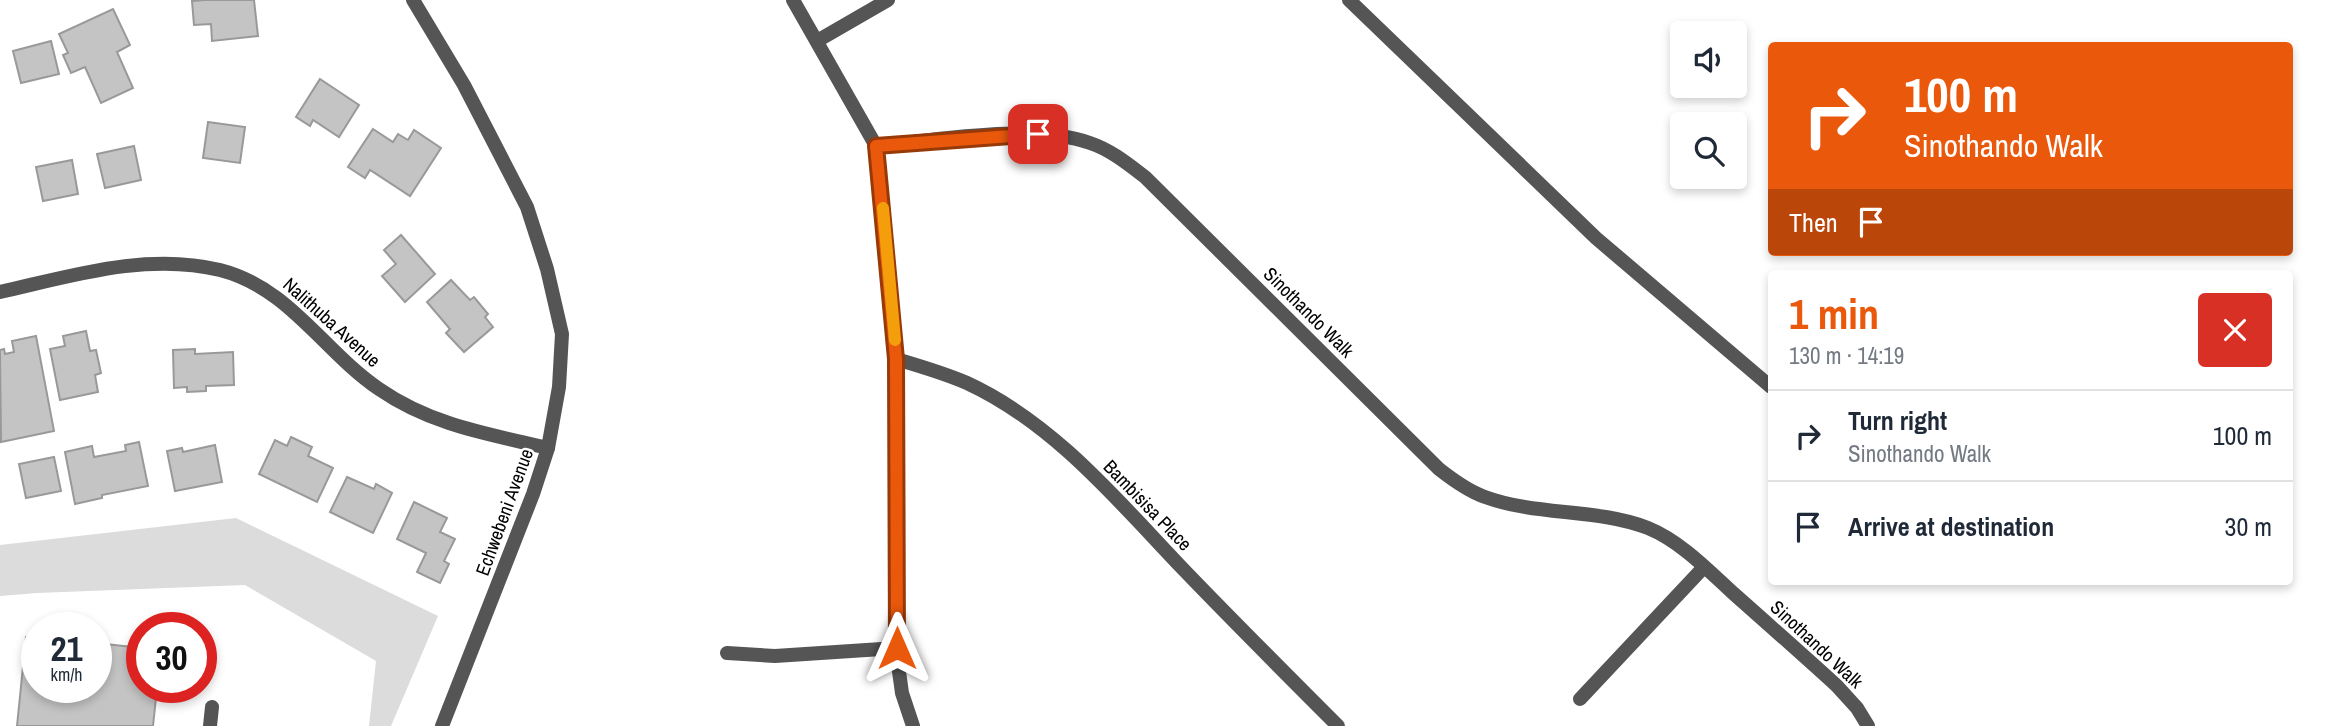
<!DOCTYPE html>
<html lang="en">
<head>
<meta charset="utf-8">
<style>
	:root { --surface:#fff; --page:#f2f2f3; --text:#1f2937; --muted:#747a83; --line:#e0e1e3; --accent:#ea580c }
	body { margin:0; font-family:"Archivo Narrow",sans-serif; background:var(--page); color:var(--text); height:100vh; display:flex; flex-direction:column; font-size:26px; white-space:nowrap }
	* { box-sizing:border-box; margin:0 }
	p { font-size:23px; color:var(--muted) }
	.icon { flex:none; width:38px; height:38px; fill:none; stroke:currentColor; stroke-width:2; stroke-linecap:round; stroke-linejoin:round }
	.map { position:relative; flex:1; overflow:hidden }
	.panel { position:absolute; left:1768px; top:270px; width:525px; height:315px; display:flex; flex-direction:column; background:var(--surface); border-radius:7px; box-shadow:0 4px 10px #0003 }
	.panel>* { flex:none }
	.top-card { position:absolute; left:1768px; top:42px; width:525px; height:214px; border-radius:7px; box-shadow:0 4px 10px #0003; background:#ea580c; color:#fff; overflow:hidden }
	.tools { position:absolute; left:1670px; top:21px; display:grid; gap:14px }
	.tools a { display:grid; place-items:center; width:77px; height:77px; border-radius:7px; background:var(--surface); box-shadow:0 4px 10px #0003; font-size:35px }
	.speed { position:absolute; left:21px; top:612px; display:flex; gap:14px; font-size:35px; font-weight:700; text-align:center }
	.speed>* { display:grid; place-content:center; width:91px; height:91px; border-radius:50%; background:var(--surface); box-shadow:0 4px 10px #0003; line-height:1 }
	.speed small { font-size:18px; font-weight:400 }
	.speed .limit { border:10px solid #d22; background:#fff; color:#111 }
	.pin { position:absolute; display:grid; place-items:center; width:60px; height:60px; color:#fff; margin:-30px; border-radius:14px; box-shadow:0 4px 10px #0006 }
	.me { position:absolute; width:77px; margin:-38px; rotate:0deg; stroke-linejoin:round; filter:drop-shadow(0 0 5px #0008) }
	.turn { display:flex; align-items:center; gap:24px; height:147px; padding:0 21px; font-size:32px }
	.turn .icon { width:91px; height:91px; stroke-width:2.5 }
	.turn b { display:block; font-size:49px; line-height:60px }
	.then { display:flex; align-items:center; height:66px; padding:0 21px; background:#0003; gap:14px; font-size:26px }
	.round { display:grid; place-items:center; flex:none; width:74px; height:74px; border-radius:7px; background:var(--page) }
	.overview { display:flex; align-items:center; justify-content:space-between; height:119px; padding:0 21px }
	h1 { font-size:42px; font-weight:700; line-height:52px; color:var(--accent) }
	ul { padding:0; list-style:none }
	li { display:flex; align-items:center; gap:21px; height:91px; padding:0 21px; border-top:2px solid var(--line) }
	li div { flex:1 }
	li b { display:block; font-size:26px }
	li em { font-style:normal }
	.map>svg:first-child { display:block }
	.green { fill:#dcdcdc }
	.building { fill:#c4c4c4; stroke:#999; stroke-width:2 }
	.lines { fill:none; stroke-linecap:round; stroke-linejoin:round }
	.service { stroke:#555; stroke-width:14 }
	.minor { stroke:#555; stroke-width:14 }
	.route-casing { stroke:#983908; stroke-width:18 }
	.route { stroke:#ea580c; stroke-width:12 }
	.slow { stroke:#f59e0b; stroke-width:12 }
	.labels { text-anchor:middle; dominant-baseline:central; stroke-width:5; stroke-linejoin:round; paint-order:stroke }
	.street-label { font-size:19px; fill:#000; stroke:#fff }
</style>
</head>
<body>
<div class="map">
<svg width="2336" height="726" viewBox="0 0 2336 726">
	<rect width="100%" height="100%" fill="#fff"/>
	<polygon class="green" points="236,518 438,616 391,726 369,726 376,661 245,585 37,593 0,596 0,545"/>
	<g class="building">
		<polygon points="205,0 254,0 258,36 212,41 211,24 194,25 192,1"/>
		<polygon points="113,9 130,45 117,52 133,88 101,103 85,67 71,73 63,55 68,53 59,34"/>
		<polygon points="51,41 59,74 21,83 13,51"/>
		<polygon points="320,79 359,105 339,137 313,120 310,126 296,117"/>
		<polygon points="208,122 245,127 240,163 203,158"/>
		<polygon points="373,129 393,142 398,134 408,140 414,130 441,148 410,196 370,170 365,178 348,167"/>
		<polygon points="134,146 141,180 105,188 97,154"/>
		<polygon points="72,160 78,194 43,201 36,167"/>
		<polygon points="401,235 435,274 405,302 382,276 396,264 384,250"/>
		<polygon points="451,280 470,300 474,297 488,314 485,317 493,327 464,352 446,333 450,329 427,302"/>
		<polygon points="86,331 90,351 96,350 101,373 95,375 98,392 60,400 50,349 65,346 63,336"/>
		<polygon points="36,336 54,431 1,442 0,350 4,349 5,354 14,352 12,341"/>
		<polygon points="195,349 195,354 233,352 234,385 206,386 206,391 187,392 187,387 174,388 173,350"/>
		<polygon points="291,437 312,447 308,456 333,468 317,502 259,474 275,440 287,446"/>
		<polygon points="139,442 148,486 102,495 102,498 75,504 65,452 92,446 94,457 126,451 125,445"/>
		<polygon points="215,445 222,482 175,491 167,451 182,448 183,452"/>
		<polygon points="54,457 61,491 26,498 19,464"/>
		<polygon points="347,477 374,489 376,484 392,493 373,533 330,512"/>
		<polygon points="414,502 447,518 440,532 455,539 444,561 449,564 440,583 417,572 426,553 397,539"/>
		<polygon points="26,637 37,638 37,688 96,688 96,643 142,648 142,688 157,688 153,726 17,726"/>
	</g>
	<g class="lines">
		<g class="service">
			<polyline points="727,653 775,656 897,648"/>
			<polyline points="210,726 212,707"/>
		</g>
		<g class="minor">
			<polyline points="413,0 464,85 527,207 547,269 562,334 559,387 548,448 533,494 442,726"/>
			<polyline points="793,0 876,146 896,359 897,657 902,693 913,726"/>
			<polyline points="1349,0 1596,238 1771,387"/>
			<polyline points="817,41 888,0"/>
			<path d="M876 146C937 140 1033 123 1090 143 1111 150 1128 164 1145 177L1439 469C1453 480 1468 491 1485 497 1537 516 1596 508 1648 528 1680 541 1708 570 1733 593 1768 624 1803 655 1837 686L1857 708 1868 726"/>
			<path d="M0 292C71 276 147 252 220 270 290 288 322 350 379 389 431 425 488 434 548 448"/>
			<path d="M896 359C920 366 944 373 967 383 1054 423 1119 502 1184 570 1235 623 1286 674 1338 726"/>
			<polyline points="1580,699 1704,567"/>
		</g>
	</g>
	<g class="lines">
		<defs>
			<polyline id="route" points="897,648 896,359 876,146 1038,134"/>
		</defs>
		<use href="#route" class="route-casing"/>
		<use href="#route" class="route"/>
		<polyline class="slow" points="883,208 895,340"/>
	</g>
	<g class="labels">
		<g class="street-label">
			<text transform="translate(1309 312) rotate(45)">Sinothando Walk</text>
			<text transform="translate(332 322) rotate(42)">Nalithuba Avenue</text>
			<text transform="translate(1148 505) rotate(46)">Bambisisa Place</text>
			<text transform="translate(504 512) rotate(-70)">Echwebeni Avenue</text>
			<text transform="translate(1817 644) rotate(43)">Sinothando Walk</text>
		</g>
	</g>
</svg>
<div class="tools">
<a><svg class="icon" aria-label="sound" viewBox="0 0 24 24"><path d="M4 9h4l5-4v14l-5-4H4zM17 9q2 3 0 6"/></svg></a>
<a><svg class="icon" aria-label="search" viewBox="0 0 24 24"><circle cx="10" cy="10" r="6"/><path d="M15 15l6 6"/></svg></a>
</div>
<div class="speed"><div>21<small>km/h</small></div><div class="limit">30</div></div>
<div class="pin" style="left:1038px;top:134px;background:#d93025"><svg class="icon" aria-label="arrive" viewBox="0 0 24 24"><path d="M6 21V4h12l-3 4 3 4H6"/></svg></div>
<svg class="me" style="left:897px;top:648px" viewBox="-20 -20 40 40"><path d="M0-17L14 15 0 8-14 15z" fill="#ea580c" stroke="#fff" stroke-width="4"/></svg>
<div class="top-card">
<div class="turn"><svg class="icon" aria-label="right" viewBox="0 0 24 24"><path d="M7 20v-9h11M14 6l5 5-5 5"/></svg><div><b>100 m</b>Sinothando Walk</div></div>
<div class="then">Then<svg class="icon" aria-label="arrive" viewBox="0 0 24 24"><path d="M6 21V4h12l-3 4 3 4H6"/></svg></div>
</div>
<section class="panel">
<div class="overview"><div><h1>1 min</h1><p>130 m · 14:19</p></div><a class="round" style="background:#d93025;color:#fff"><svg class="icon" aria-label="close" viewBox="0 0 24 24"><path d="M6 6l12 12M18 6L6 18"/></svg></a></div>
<ul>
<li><svg class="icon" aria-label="right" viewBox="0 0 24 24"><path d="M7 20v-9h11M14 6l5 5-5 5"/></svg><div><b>Turn right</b><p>Sinothando Walk</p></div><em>100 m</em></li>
<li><svg class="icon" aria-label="arrive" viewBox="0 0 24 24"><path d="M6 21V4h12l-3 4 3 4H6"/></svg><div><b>Arrive at destination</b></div><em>30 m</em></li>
</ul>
</section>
</div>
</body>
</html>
